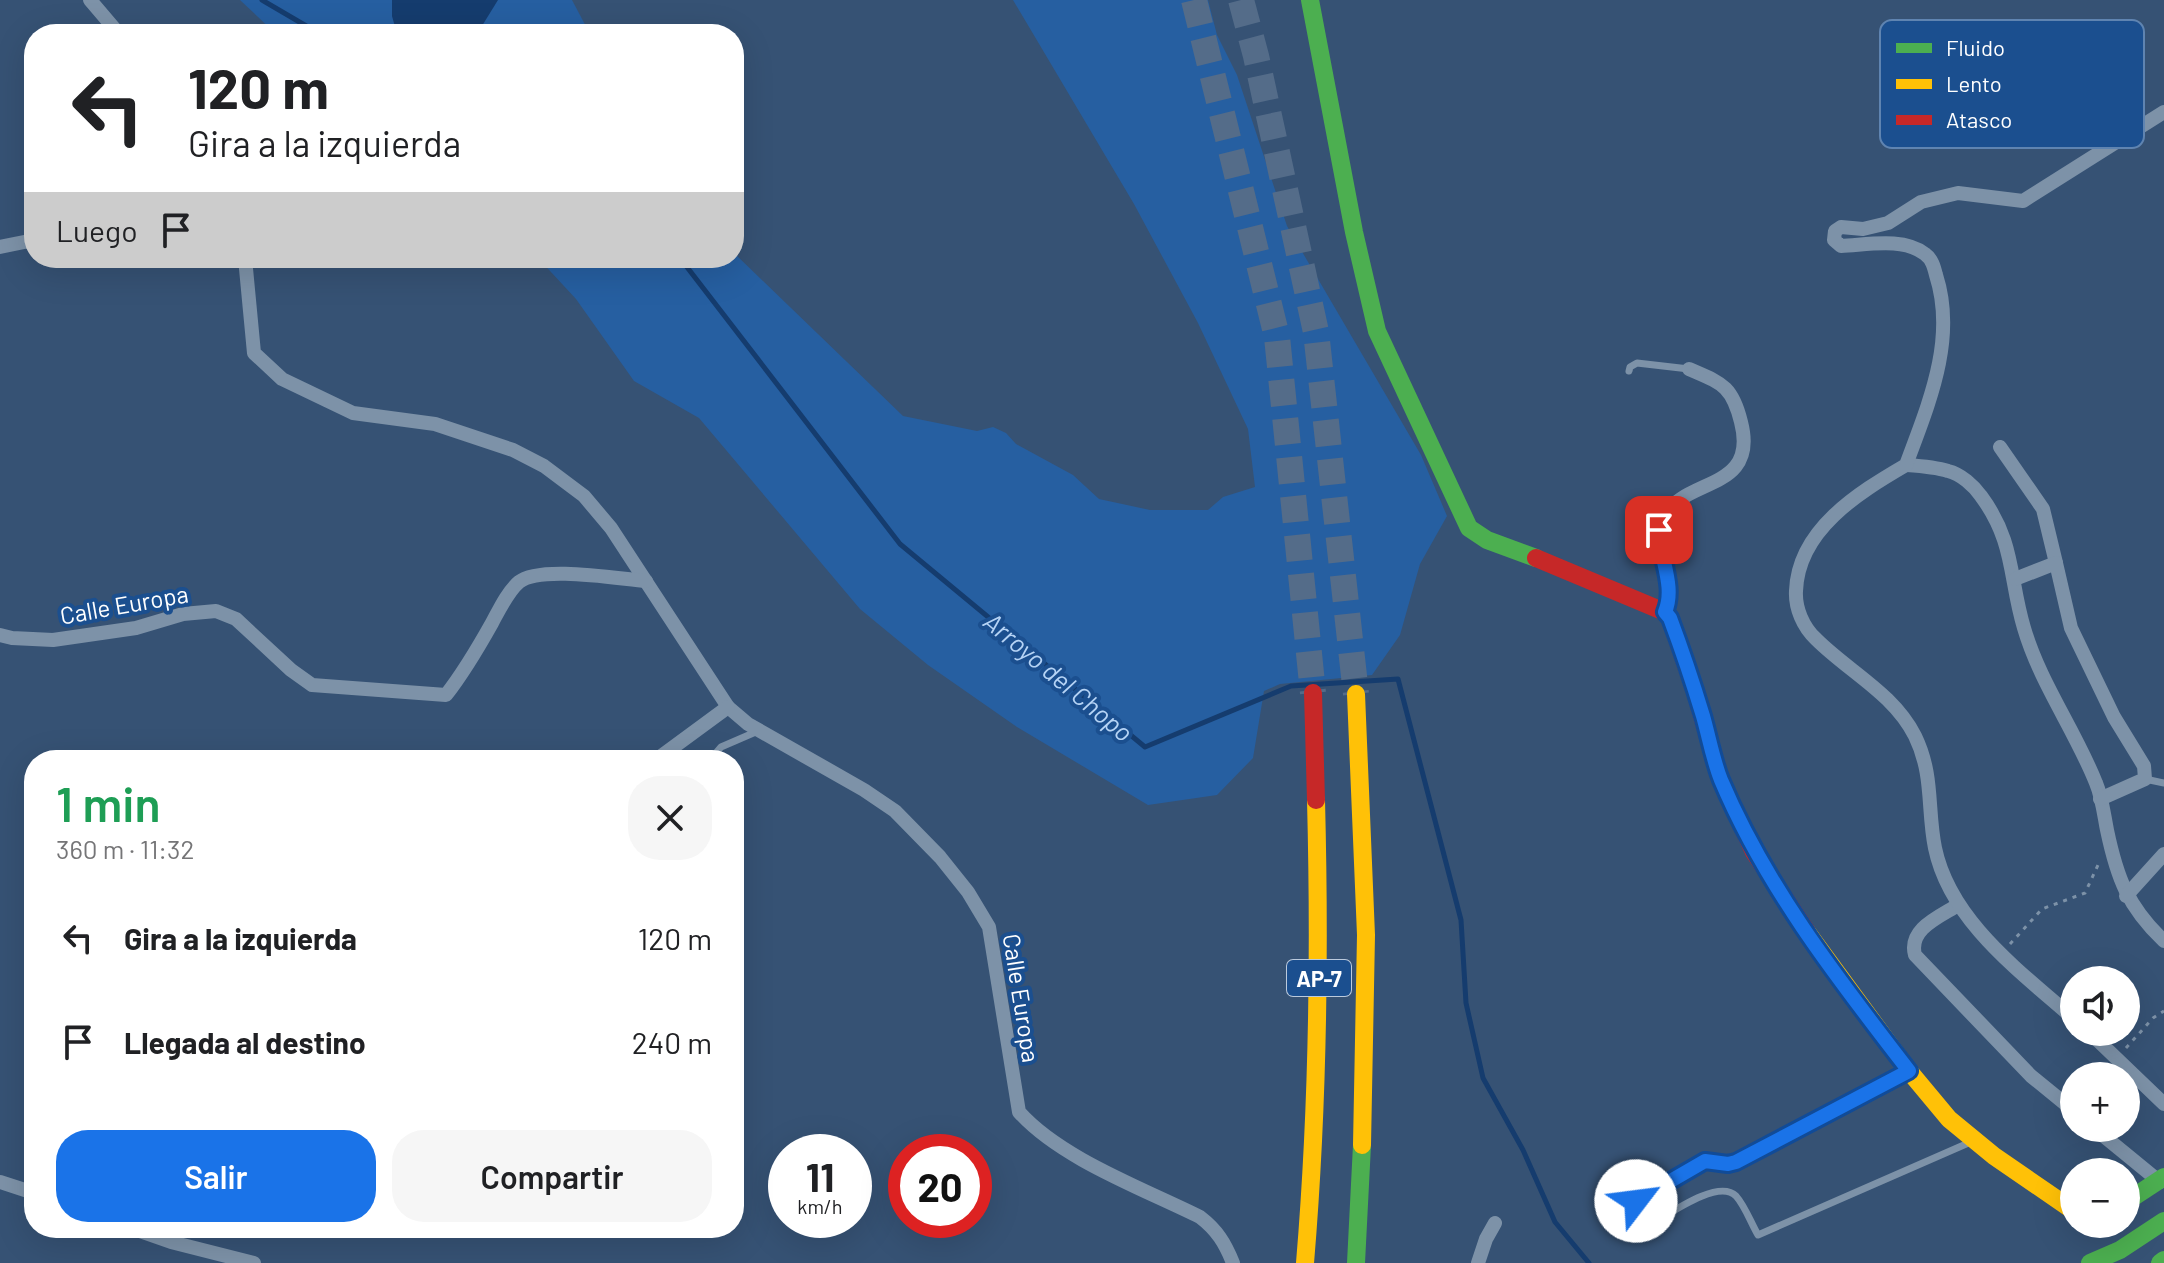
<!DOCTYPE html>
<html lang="es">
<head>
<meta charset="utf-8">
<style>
	:root { --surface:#fff; --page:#f6f6f6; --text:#202124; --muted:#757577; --accent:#1a73e8 }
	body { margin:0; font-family:Barlow,sans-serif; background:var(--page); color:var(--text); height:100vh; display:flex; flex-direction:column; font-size:30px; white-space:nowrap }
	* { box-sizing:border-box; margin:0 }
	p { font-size:26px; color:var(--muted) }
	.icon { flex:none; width:44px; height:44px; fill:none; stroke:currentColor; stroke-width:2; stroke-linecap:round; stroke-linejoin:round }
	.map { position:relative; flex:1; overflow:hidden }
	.sheet { position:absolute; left:24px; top:750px; width:720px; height:488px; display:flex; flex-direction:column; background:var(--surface); border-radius:32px; box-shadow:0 8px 32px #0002 }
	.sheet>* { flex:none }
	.banner { position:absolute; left:24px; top:24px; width:720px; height:244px; border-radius:32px; box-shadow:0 8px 32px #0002; background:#fff; color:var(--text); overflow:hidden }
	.tools { position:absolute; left:2060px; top:966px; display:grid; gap:16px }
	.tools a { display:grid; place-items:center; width:80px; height:80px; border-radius:50%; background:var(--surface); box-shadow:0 8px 32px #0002; font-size:40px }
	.speed { position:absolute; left:768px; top:1134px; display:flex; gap:16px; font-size:40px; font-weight:700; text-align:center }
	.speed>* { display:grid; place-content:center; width:104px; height:104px; border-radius:50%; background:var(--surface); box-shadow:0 8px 32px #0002; line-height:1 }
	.speed small { font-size:20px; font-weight:400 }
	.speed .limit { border:12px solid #d22; background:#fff; color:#111 }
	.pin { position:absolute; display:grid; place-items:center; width:68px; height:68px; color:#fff; margin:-34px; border-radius:16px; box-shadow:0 4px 12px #0006 }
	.me { position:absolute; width:88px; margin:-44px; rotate:60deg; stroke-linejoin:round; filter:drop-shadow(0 0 6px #0008) }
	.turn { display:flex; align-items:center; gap:28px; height:168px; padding:0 32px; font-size:36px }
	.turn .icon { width:104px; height:104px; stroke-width:2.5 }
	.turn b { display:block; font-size:56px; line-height:68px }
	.then { display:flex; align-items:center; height:76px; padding:0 32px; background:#0003; gap:16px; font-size:30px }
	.round { display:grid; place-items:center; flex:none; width:84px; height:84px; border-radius:32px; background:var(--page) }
	.headline { display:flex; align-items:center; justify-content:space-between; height:136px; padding:0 32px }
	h1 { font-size:48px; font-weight:600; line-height:60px; color:#1e9e55 }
	.primary-button { display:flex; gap:16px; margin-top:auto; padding:16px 32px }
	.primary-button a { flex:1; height:92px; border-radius:32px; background:var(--accent); color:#fff; font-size:32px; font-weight:600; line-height:92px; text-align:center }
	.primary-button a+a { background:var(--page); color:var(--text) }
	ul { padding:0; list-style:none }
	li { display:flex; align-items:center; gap:24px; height:104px; padding:0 32px }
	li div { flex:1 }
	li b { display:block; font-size:30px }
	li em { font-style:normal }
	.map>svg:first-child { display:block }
	.green { fill:#265fa1 }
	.water { fill:#153c6e }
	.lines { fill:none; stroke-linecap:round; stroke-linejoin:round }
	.stream { stroke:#153c6e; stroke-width:5 }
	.highway-tunnel { stroke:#546c89; stroke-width:26; stroke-dasharray:26 13; stroke-linecap:butt }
	.path { stroke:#7d92a8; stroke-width:3; stroke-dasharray:4 6; stroke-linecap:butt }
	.lane { stroke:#7d92a8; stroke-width:7 }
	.street { stroke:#7d92a8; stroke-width:14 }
	.fast { stroke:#4caf50; stroke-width:18 }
	.slow { stroke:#ffc107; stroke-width:18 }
	.jam { stroke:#c62828; stroke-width:18 }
	.route-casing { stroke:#114b97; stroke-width:20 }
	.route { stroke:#1a73e8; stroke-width:14 }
	.labels { text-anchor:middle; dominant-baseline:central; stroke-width:8; stroke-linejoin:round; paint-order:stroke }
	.shield { fill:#1b4f8f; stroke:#bbcadd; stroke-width:2 }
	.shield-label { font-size:22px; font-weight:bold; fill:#fff }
	.street-label { font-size:24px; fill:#fff; stroke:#1b4f8f }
	.water-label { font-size:26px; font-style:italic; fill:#b5d3f5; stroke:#1b4f8f }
	.key { fill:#1b4f8f; stroke:#5f84b1; stroke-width:2 }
	.key-label { font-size:22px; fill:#fff }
</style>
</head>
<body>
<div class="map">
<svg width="2164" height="1263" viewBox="0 0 2164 1263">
	<rect width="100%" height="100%" fill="#365274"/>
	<g class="green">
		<polygon points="240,0 572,0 590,34 276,34"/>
		<polygon points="1013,0 1208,0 1217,35 1237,75 1287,226 1421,455 1447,516 1420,564 1400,635 1372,675 1280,684 1264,691 1253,758 1217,795 1148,805 1017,727 928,665 860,609 699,418 634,381 576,299 538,258 734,258 734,253 903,416 977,431 993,427 1006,433 1016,444 1073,475 1099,499 1150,510 1208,510 1223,497 1255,487 1248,429 1198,323 1134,204"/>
	</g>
	<polygon class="water" points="392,0 498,0 477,34 397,34 392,16"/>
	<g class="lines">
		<g class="stream">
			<polyline points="262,0 320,34"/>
			<polyline points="680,258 900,544 1145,747 1291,686 1398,679 1461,920 1466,1003 1483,1078 1523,1150 1555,1222 1589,1263"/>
		</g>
		<g class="highway-tunnel">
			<polyline points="1194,0 1277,337 1313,693"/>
			<polyline points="1241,0 1256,56 1316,332 1356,694"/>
		</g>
		<g class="path">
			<polyline points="2010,944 2042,909 2085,893 2098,865"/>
			<polyline points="2126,1048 2153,1018 2164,1011"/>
		</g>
		<g class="lane">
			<polyline points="1629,371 1630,367 1637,363 1689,369"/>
			<polyline points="710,760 721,747 758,731"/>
			<polyline points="2145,779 2164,783"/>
			<path d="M1907 1072 1736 1162 1728 1164 1705 1161 1636 1201 1650 1225C1668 1215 1718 1178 1736 1196 1745 1206 1751 1223 1758 1235L1973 1141"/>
		</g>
		<g class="street">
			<polyline points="90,0 119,34"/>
			<polyline points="0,247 34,240"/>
			<path d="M245 258 254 353 282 379 353 413 435 424 513 450 544 466 584 496 611 528 728 707 748 724 864 790 895 811 940 857 968 892 989 927 1019 1112C1061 1159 1144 1189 1200 1217 1217 1230 1225 1243 1233 1263"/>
			<polyline points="2000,447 2043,509 2056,563"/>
			<path d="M1906 465C1920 466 1935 467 1948 471 1961 474 1974 486 1981 496 2015 542 2009 578 2024 628 2040 683 2075 730 2096 783 2102 797 2104 815 2107 830 2117 878 2128 907 2164 941"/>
			<polyline points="2015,579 2056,563 2071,628 2114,717 2144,766 2145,779 2100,799"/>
			<path d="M1665 612C1678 581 1648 548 1664 517 1684 477 1759 492 1741 422 1732 385 1721 383 1689 369"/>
			<path d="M0 635 12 638 53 640 136 628 183 614 216 611 236 619 291 670 312 685 446 695C464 672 478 648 492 623 499 610 508 591 519 582 540 565 619 579 646 581"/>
			<polyline points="656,760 728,707"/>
			<polyline points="2126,896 2164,854"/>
			<path d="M1958 905C1939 917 1908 929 1915 955L2031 1076 2074 1111"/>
			<path d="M2074 1019C2021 972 1950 921 1935 848 1927 809 1934 775 1915 736 1893 693 1849 672 1816 639 1803 627 1795 608 1796 591 1798 530 1858 493 1906 465 1928 405 1957 340 1936 275 1934 267 1932 259 1925 254 1903 237 1867 245 1841 246L1834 240 1835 231 1841 227 1863 229 1888 223 1921 202 1958 193 2023 201 2164 112"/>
			<polyline points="2089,1032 2164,1104"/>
			<polyline points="2094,1128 2160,1182"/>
			<polyline points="0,1182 34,1193"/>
			<polyline points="131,1228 171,1242 254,1263"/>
			<polyline points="1478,1263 1486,1239 1495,1223"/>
		</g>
		<g class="fast">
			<polyline points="1310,0 1354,232 1377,331 1469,528 1487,540 1536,558"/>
			<polyline points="2126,1202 2164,1177"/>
			<polyline points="1356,1263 1362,1145"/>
			<polyline points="2090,1263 2120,1250 2164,1221"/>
			<polyline points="2160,1263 2164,1260"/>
		</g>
		<g class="slow">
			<polyline points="1356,694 1366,935 1362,1145"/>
			<polyline points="1807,932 1909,1071 1949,1119 1994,1156 2074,1211"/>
			<path d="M1305 1263C1318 1108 1320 955 1316 800"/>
		</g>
		<g class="jam">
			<polyline points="1536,558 1665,612 1670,618 1695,691 1720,778 1754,852 1807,932"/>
			<polyline points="1313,693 1316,800"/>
		</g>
	</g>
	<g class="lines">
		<defs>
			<path id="route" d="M1636 1201 1705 1161 1728 1164 1736 1162 1909 1071C1838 979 1766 887 1721 780 1713 760 1709 737 1703 716 1693 683 1682 650 1670 618L1665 612C1676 586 1659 557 1659 530"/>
		</defs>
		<use href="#route" class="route-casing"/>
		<use href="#route" class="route"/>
	</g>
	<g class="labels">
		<rect class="shield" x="1287" y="960" width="64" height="36" rx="6"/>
		<g class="shield-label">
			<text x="1319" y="978">AP-7</text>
		</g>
		<g class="street-label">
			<text transform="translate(124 604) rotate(-10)">Calle Europa</text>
			<text transform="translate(1022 998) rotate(81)">Calle Europa</text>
		</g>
		<g class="water-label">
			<text transform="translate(1059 676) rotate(40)">Arroyo del Chopo</text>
		</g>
	</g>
	<rect x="1880" y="20" width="264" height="128" rx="12" class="key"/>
	<rect x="1896" y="43" width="36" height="10" fill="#4caf50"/>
	<rect x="1896" y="79" width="36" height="10" fill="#ffc107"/>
	<rect x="1896" y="115" width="36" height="10" fill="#c62828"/>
	<g class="key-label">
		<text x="1946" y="56">Fluido</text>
		<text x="1946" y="92">Lento</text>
		<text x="1946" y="128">Atasco</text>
	</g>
</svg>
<div class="tools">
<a><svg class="icon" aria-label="sound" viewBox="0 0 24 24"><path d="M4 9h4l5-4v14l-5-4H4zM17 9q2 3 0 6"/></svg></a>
<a>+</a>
<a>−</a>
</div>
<div class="speed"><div>11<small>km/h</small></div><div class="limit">20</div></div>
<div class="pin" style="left:1659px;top:530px;background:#d93025"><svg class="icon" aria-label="arrive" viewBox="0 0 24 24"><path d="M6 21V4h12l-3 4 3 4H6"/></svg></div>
<svg class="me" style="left:1636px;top:1201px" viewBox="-20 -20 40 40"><circle r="19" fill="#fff"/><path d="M0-13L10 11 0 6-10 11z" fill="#1a73e8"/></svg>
<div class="banner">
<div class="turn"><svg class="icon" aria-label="left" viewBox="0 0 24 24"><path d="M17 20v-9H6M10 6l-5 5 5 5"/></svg><div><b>120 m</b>Gira a la izquierda</div></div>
<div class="then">Luego<svg class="icon" aria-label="arrive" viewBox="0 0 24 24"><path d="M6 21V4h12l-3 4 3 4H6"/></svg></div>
</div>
<section class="sheet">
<div class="headline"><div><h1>1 min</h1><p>360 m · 11:32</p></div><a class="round"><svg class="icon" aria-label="close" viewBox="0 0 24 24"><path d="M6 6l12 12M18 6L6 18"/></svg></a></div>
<ul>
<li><svg class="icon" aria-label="left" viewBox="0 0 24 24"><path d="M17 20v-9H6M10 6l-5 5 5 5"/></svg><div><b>Gira a la izquierda</b></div><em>120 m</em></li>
<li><svg class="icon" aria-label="arrive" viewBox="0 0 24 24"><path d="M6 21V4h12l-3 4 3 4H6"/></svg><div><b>Llegada al destino</b></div><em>240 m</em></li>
</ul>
<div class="primary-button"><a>Salir</a><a>Compartir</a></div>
</section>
</div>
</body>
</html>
